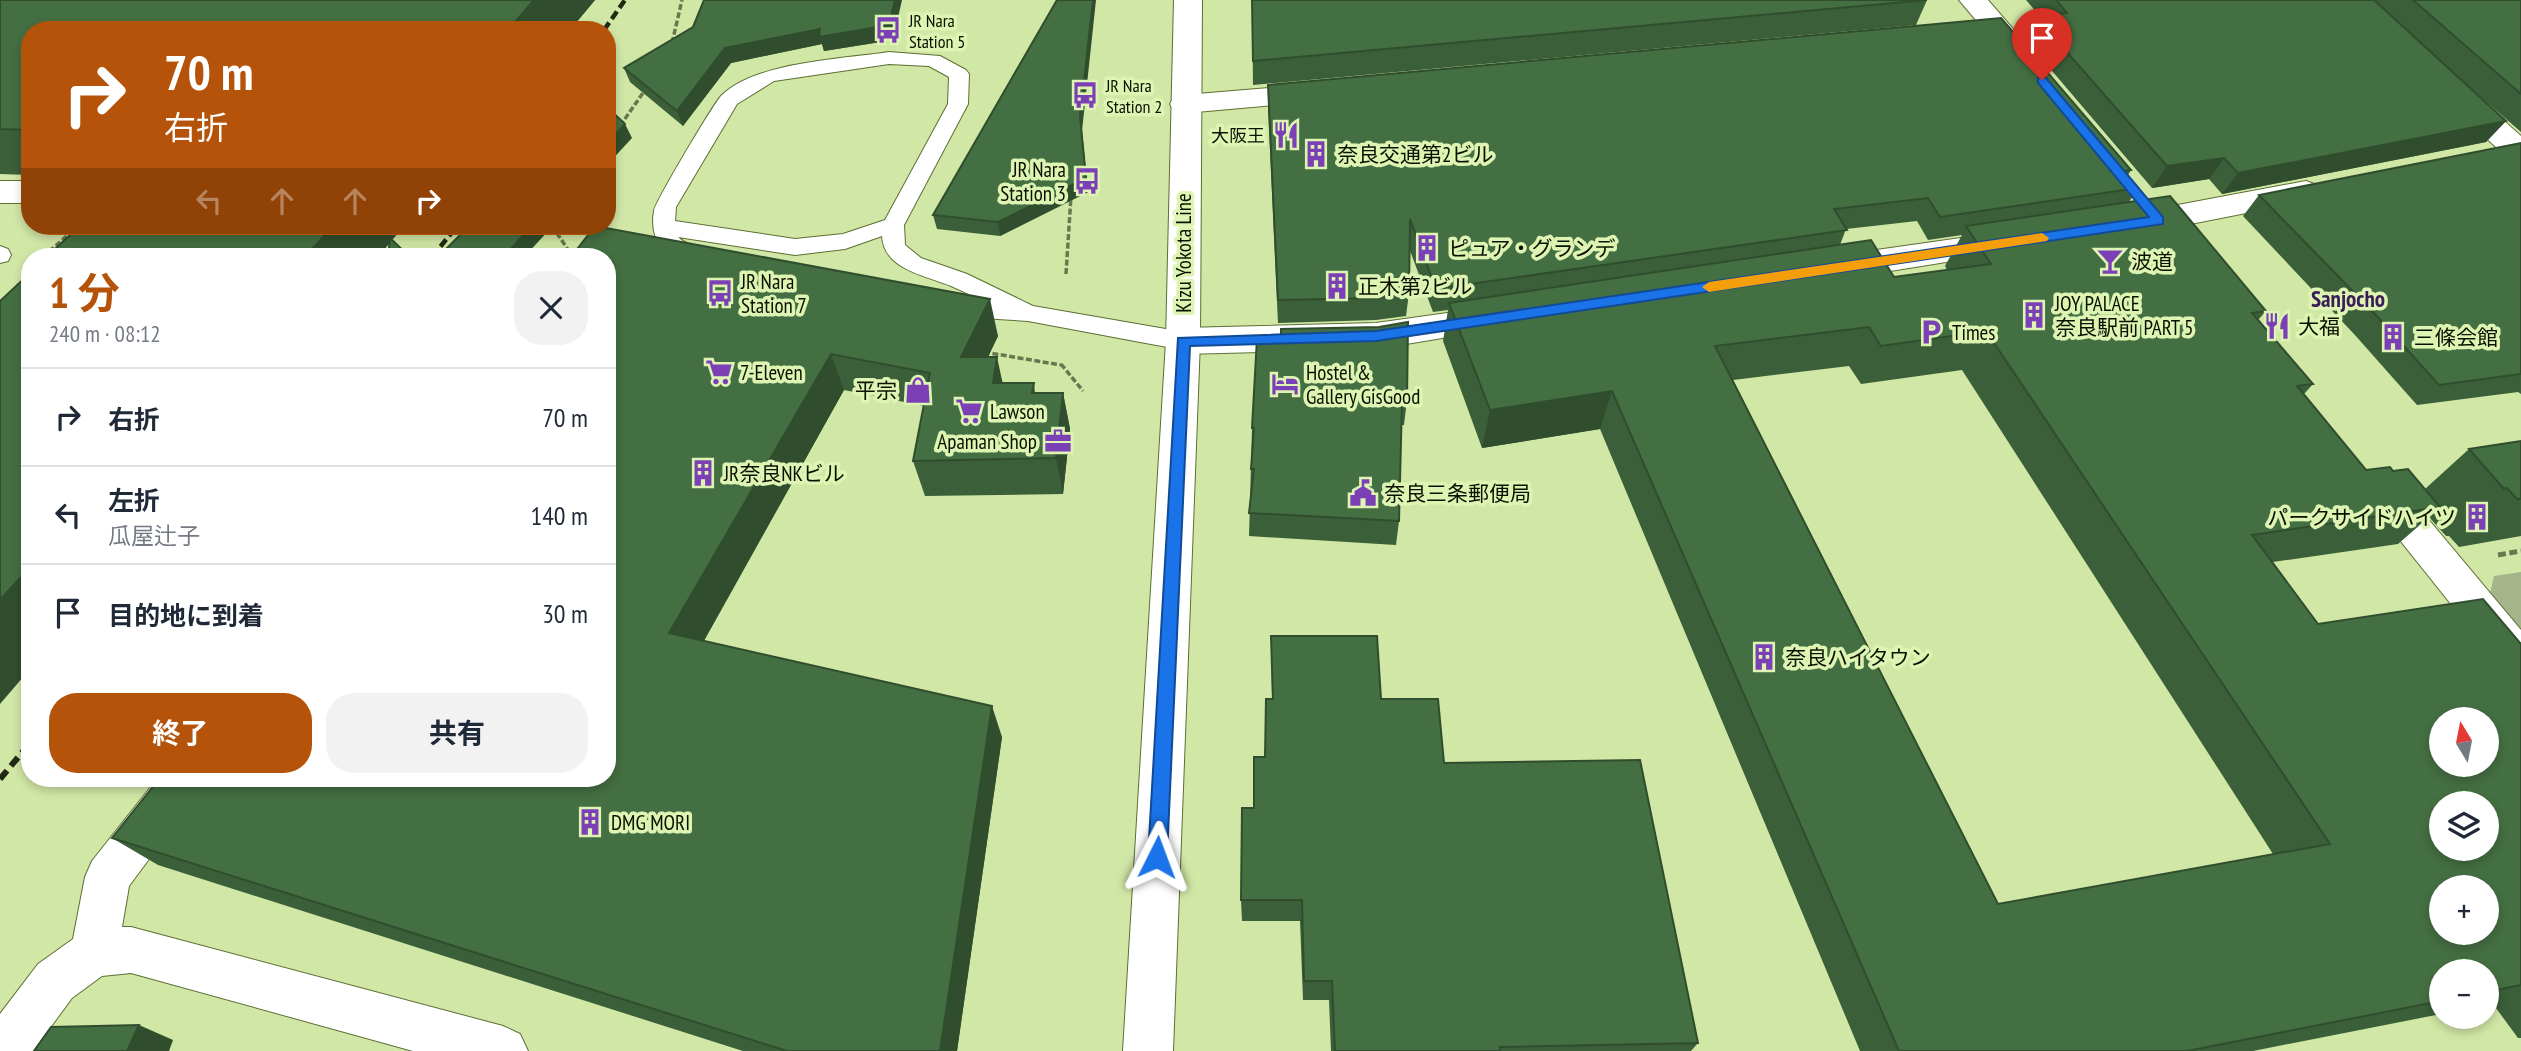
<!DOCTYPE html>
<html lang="ja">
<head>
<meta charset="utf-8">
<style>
	:root { --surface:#fff; --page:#f2f2f3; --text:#1f2937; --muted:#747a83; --line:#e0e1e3; --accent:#b45309 }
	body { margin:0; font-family:"PT Sans Narrow","Noto Sans JP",sans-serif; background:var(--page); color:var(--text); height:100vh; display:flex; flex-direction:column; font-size:26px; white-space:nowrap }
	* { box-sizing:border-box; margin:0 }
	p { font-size:23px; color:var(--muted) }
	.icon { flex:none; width:38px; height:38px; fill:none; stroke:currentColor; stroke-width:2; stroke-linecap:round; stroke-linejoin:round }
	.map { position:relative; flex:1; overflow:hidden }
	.side { position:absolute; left:21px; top:248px; width:595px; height:539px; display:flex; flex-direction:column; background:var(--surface); border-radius:28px; box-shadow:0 4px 10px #0003 }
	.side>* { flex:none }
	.guide { position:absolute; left:21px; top:21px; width:595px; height:214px; border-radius:28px; box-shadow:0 4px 10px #0003; background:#b45309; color:#fff; overflow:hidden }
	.needle { width:46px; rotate:350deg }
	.tools { position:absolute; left:2429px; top:707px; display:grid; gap:14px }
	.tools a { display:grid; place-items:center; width:70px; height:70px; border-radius:50%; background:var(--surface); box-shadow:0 4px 10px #0003; font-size:35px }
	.pin { position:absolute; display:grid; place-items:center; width:60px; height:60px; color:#fff; margin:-72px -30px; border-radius:50% 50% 50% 0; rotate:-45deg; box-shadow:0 0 7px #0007 }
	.pin .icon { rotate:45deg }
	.me { position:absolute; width:77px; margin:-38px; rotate:3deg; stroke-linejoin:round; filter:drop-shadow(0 0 5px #0008) }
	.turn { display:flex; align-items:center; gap:24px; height:147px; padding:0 28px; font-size:32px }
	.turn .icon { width:91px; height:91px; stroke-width:2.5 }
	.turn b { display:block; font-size:49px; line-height:60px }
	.lanes { display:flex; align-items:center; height:66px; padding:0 28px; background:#0003; justify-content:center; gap:35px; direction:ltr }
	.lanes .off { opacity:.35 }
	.round { display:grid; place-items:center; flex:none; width:74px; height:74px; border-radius:28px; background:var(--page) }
	.summary { display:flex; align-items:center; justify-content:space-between; height:119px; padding:0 28px }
	h1 { font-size:42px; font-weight:700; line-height:52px; color:var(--accent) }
	.cta { display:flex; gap:14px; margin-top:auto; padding:14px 28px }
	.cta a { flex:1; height:80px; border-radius:28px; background:var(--accent); color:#fff; font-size:28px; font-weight:700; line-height:80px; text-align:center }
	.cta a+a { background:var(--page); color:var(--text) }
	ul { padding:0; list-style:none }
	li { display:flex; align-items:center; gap:21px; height:98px; padding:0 28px; border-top:2px solid var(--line) }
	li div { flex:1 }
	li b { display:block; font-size:26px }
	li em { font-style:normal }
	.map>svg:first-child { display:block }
	.green { fill:#a5b48a }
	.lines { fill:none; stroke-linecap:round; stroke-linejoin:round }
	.service-casing { stroke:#5d6f33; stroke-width:2 }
	.pedestrian-casing { stroke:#5d6f33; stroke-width:2 }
	.minor-casing { stroke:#5d6f33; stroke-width:2 }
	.secondary-casing { stroke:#5d6f33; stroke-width:2 }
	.path-far1 { stroke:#69774f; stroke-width:3.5; stroke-dasharray:6 2.5; stroke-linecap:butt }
	.path { stroke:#69774f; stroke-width:5; stroke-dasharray:8 3.5; stroke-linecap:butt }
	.service { fill:#fff; fill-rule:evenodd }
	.pedestrian { fill:#fff; fill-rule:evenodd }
	.minor { fill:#fff; fill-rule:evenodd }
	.secondary { fill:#fff; fill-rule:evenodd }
	.rail-far1 { stroke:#232a14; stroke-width:4.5; stroke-dasharray:9 4.5; stroke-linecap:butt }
	.rail { stroke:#232a14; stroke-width:6; stroke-dasharray:11 6; stroke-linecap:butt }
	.wall { fill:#3a5f39; fill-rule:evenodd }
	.shaded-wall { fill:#304e2e }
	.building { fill:#446f42; stroke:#304e2e; stroke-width:2; fill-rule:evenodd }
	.route { fill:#1a73e8; stroke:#114b97; stroke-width:2 }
	.slow { fill:#f59e0b }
	.labels { text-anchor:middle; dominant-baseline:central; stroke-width:7; stroke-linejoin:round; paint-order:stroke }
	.far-poi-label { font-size:18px; fill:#0b1100; stroke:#def4b3; text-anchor:start }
	.poi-label { font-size:21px; fill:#0b1100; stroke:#def4b3; text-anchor:start }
	.street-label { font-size:21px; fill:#0b1100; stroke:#def4b3 }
	.neighbourhood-label { font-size:23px; font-weight:bold; fill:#3a1e57; stroke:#def4b3 }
</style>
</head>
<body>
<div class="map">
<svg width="2521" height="1051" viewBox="0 0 2521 1051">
	<rect width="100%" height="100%" fill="#d1e7a6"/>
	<polygon class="green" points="2521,572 2521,636 2489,598 2494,576"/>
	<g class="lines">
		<defs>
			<g id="service">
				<path d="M889 52 940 56 966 70 969 74 968 104 904 225 905 245 921 258 967 274 1033 306 1183 332 1191 335 1195 341 1191 347 1183 350 1028 321 949 316 945 310 949 304 957 302 987 303C975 297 963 291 951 286 925 275 884 270 882 236L845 249 795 255 678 237C686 246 701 246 707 256L704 262C693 265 679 260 669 254 655 245 651 227 654 211 655 202 713 105 721 96 754 62 843 59 889 52ZM889 64 929 66 949 77 948 104 885 220 843 234 795 239 675 221 676 207 737 104 774 81Z"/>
				<polygon points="0,246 8,249 11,255 8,261 0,263"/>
			</g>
			<rect id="pedestrian" x="0" y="181" width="30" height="22"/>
			<g id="minor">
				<polygon points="1959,0 1988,0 2032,51 2036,57 2032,63 2022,66 2012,63"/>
				<polygon points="1319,84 1329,86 1334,93 1329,100 1185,113 1174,111 1170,104 1174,97 1185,95"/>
				<polygon points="2457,86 2467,88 2521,136 2521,163 2510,160 2447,102 2442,95 2447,88"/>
				<polygon points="2306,181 2317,185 2322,192 2317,199 2135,235 2124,232 2119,224 2124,216 2135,213"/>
				<polygon points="2003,232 2015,235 2019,243 2015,251 1834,280 1822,276 1817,268 1822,260 1834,256"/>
				<polygon points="1497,306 1509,309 1514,318 1509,327 1376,349 1183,354 1171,350 1166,341 1171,332 1183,328 1376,323"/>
				<polygon points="2380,473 2393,477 2521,630 2521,678 2506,673 2367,499 2361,488 2367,477"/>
				<polygon points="157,779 205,779 198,793 129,886 122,927 131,927 503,1026 520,1034 528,1051 413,1051 131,973 102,976 72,998 33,1051 0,1051 0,1014 38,964 73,939 85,877 92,861"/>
			</g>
			<polygon id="secondary" points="1174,0 1202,0 1200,341 1173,1051 1123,1051 1166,341"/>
		</defs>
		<use href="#service" class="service-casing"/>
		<use href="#pedestrian" class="pedestrian-casing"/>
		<use href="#minor" class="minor-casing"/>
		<use href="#secondary" class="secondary-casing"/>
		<g class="path-far1">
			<polyline points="672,43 682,0"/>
			<polyline points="620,126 645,90"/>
			<polyline points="552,226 573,257"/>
			<polyline points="43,257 78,226"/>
			<polyline points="1066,274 1071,196"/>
			<polyline points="984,352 1061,365"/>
			<polyline points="1061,364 1083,391"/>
		</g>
		<polyline class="path" points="2498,555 2521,551"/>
		<use href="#service" class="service"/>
		<use href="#pedestrian" class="pedestrian"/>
		<use href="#minor" class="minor"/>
		<use href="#secondary" class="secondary"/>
		<g class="rail-far1">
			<polyline points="604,30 625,0"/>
			<polyline points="432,257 457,226"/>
		</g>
		<polyline class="rail" points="0,779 30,743"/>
	</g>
	<g class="wall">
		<polygon points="0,0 595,0 570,30 30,30 30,175 0,174"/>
		<polygon points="1252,0 1927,0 1916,25 1253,85"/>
		<polygon points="2026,0 2521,0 2521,132 2443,64 2506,121 2486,142 2222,194 2209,179 2152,188 2023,37 2035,16 2039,15"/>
		<polygon points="693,27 893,40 824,51 822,44 731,63 683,126 630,82 624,68"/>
		<path d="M1268 85 2131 170 2128 175 2138 188 2129 202 2266 311 2258 320 2313 384 2304 394 2366 470 2393 471 2425 489 2469 449 2521 441V536L2459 547 2449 536H2446L2429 517 2398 544 2273 562 2318 624 2521 644V1038H2518L2493 1004 2487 1005V971H2441V1014L2253 1051H1860L1600 429 1482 448 1443 341 1448 310 1433 312 1409 248V293L1406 316 1376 320 1278 323 1268 108ZM1917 221 1928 240 1962 235 1945 266 1947 270 1894 277 1840 245 1846 229ZM1849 366 1861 384 1962 370 2273 854 1998 904 1733 380Z"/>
		<polygon points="1082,131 1088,192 1000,236 937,229 933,215"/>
		<polygon points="2521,143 2521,394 2518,392 2417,405 2354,334 2243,216 2259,195"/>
		<polygon points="607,257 998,336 988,357 1003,383 1034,383 1035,393 1063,393 1070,429 1063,494 925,496 913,461 924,406 844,390 704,641 1002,737 957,1051 743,1051 158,865 112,838"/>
		<polygon points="1407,400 1404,425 1401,425 1399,521 1396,545 1249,536 1252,428"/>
		<polygon points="1271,636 1381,699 1444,763 1698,1043 1691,1051 1331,1051 1329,1000 1303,1000 1300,921 1242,921 1241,900 1254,808 1265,757 1272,699"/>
	</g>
	<g class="shaded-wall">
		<polygon points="534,0 595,0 570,30 508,30"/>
		<polygon points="895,0 902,0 893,40 824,51 822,44 731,63 683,126 677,111 725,48 820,29"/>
		<polygon points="1093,0 1096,0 1082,131 1088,192 1000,236 998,222"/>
		<polygon points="2506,121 2486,142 2222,194 2238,173"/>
		<polygon points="625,124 632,138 607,165 607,144"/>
		<polygon points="2224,158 2209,179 2152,188 2167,166"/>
		<polygon points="333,226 404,226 378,257 305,257"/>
		<polygon points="532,226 553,226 524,257 503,257"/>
		<polygon points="990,299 998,336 970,394 961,357"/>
		<polygon points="831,354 844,390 690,665 669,633"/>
		<polygon points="997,357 1005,394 993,383"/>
		<polygon points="1612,391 1600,429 1482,448 1490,410"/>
		<polygon points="1063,393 1070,429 1063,494 1056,458"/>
		<polygon points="30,567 30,669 0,704 0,600"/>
		<polygon points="992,706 1002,737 957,1051 940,1051"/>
		<polygon points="139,1025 173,1040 169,1051 127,1051"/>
	</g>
	<g class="building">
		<polygon points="0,0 534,0 508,30 30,30 30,130 0,129"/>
		<polygon points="704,0 895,0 889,25 819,37 820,29 725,48 677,111 624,68 693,27"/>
		<polygon points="1057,0 1093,0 1080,117 1086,178 998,222 933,215"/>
		<polygon points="1252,0 1927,0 1253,61"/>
		<polygon points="2056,0 2374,0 2506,121 2238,173 2224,158 2167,166 2035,16 2067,13"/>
		<polygon points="2413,0 2521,0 2521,94"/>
		<polygon points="2001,18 2131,170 2124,171 2138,188 1940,217 1928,198 1834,209 1847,230 1436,289 1410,219 1409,293 1378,298 1278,300 1268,85"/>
		<polygon points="607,107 625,124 607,144"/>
		<polygon points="2521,143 2521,374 2439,385 2374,313 2259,195"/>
		<path d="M2170 196 2266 311 2252 313 2313 384 2297 386 2366 470 2390 467 2393 471 2408 469 2440 507 2252 535 2318 624 2483 599 2521 644V985L2487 992V971H2441V1001L2187 1051H1899L1612 391 1490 410 1449 303 1871 240 1894 277 1991 264 1966 226ZM1869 327 1881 346 1986 331 2330 844 1998 904 1715 346ZM2441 719H2487V765H2441ZM2441 803H2487V849H2441ZM2441 887H2487V933H2441Z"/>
		<polygon points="80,226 333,226 305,257 46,257"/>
		<polygon points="469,226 532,226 503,257 438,257"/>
		<polygon points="595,226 990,299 961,357 997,357 993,383 1034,383 1032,393 1063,393 1056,458 913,461 930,373 831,354 669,633 992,706 940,1051 787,1051 112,838 159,779 607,779 607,257 571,257"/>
		<polygon points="390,238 410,257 388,257"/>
		<polygon points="30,273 30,567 0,600 0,301"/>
		<polygon points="1408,322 1407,400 1402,401 1399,521 1249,513 1254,469 1251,469 1254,428 1252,428 1257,338 1281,335 1281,329 1379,327"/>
		<polygon points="2521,441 2521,499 2517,499 2507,488 2504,489 2469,449"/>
		<polygon points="1271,636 1377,636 1381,699 1438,699 1444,763 1640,760 1698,1043 1500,1047 1500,1051 1335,1051 1332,981 1304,981 1302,900 1241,900 1242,808 1254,808 1254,757 1265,757 1266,699 1273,699"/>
		<polygon points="139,1025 127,1051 34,1051 51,1027"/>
	</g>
	<polygon class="route" points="2042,77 2046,78 2163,217 2163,224 1376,341 1190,346 1167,857 1164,863 1157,866 1151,863 1148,857 1178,338 1376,331 2149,217 2038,83 2038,78"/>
	<polygon class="slow" points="2042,233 2049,238 2047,241 1709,292 1702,287 1709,282"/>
	<defs>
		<symbol id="bus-bare" viewBox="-9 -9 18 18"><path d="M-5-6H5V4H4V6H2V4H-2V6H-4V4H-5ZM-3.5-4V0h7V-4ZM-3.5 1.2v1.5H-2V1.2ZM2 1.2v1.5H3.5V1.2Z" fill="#7b40b6" stroke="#def4b3" stroke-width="2.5" paint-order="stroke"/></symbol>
		<symbol id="restaurant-bare" viewBox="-9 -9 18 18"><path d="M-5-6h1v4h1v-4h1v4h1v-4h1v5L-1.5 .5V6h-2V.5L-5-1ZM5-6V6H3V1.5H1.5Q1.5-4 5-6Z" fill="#7b40b6" stroke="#def4b3" stroke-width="2.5" paint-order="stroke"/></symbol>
		<symbol id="building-bare" viewBox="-9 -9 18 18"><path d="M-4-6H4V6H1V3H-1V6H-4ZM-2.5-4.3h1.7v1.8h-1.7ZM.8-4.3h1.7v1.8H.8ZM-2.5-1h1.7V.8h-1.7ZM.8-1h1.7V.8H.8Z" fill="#7b40b6" stroke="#def4b3" stroke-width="2.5" paint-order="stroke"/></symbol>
		<symbol id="bar-bare" viewBox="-9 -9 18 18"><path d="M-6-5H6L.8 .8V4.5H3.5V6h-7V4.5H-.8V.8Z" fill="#7b40b6" stroke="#def4b3" stroke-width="2.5" paint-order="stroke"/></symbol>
		<symbol id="parking-bare" viewBox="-9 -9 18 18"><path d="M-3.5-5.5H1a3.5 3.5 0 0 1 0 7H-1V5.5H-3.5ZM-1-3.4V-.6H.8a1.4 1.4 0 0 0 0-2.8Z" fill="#7b40b6" stroke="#def4b3" stroke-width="2.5" paint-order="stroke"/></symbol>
		<symbol id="supermarket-bare" viewBox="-9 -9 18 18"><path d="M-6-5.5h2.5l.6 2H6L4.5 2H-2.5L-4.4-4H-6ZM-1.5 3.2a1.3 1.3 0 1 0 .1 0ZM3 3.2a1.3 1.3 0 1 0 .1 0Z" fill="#7b40b6" stroke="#def4b3" stroke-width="2.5" paint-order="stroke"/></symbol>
		<symbol id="hotel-bare" viewBox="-9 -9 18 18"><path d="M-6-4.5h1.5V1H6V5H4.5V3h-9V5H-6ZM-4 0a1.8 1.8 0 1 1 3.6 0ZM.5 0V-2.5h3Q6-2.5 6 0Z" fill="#7b40b6" stroke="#def4b3" stroke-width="2.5" paint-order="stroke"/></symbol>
		<symbol id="shop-bare" viewBox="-9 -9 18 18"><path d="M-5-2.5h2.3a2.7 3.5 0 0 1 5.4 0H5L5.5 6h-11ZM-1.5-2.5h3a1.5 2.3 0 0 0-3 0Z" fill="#7b40b6" stroke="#def4b3" stroke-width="2.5" paint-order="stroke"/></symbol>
		<symbol id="office-bare" viewBox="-9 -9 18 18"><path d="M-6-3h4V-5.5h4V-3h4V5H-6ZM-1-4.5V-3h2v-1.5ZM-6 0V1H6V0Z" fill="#7b40b6" stroke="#def4b3" stroke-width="2.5" paint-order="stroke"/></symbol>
		<symbol id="civic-bare" viewBox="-9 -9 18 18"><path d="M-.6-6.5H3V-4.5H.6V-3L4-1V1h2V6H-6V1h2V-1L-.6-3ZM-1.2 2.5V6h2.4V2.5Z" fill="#7b40b6" stroke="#def4b3" stroke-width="2.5" paint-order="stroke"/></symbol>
	</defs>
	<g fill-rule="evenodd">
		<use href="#bus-bare" x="869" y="11" width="38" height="38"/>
		<use href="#bus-bare" x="1066" y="76" width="38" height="38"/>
		<use href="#restaurant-bare" x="1267" y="116" width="38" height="38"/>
		<use href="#building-bare" x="1297" y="135" width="38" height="38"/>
		<use href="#bus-bare" x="1068" y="162" width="38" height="38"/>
		<use href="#building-bare" x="1408" y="229" width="38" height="38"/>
		<use href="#bar-bare" x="2091" y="242" width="38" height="38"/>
		<use href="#building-bare" x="1318" y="267" width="38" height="38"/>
		<use href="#bus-bare" x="701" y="274" width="38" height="38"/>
		<use href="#building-bare" x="2015" y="296" width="38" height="38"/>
		<use href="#restaurant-bare" x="2258" y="307" width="38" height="38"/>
		<use href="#parking-bare" x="1912" y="313" width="38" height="38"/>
		<use href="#building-bare" x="2374" y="318" width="38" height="38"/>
		<use href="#supermarket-bare" x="700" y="353" width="38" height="38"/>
		<use href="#hotel-bare" x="1266" y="365" width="38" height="38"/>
		<use href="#shop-bare" x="899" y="371" width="38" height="38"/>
		<use href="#supermarket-bare" x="950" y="392" width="38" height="38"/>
		<use href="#office-bare" x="1039" y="422" width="38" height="38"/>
		<use href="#building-bare" x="684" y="454" width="38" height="38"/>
		<use href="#civic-bare" x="1344" y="474" width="38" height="38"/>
		<use href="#building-bare" x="2458" y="498" width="38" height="38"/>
		<use href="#building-bare" x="1745" y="638" width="38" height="38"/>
		<use href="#building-bare" x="571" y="803" width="38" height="38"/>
	</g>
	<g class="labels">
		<g class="far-poi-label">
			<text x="909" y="20">JR Nara<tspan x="909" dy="21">Station 5</tspan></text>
			<text x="1106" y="85">JR Nara<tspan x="1106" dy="21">Station 2</tspan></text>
			<text x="1265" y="135" text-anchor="end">大阪王</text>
		</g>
		<g class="poi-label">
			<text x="1337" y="154">奈良交通第2ビル</text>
			<text x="1066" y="169" text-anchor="end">JR Nara<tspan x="1066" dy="24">Station 3</tspan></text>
			<text x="1448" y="248">ピュア・グランデ</text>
			<text x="2131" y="261">波道</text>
			<text x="741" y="281">JR Nara<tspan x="741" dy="24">Station 7</tspan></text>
			<text x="1358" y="286">正木第2ビル</text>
			<text x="2055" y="303">JOY PALACE<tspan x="2055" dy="24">奈良駅前 PART 5</tspan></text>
			<text x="2298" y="326">大福</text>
			<text x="1952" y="332">Times</text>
			<text x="2414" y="337">三條会館</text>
			<text x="740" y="372">7-Eleven</text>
			<text x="1306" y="372">Hostel &amp;<tspan x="1306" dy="24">Gallery GisGood</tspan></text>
			<text x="897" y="390" text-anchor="end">平宗</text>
			<text x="990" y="411">Lawson</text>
			<text x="1037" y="441" text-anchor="end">Apaman Shop</text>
			<text x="724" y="473">JR奈良NKビル</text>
			<text x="1384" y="493">奈良三条郵便局</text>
			<text x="2456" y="517" text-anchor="end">パークサイドハイツ</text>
			<text x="1785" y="657">奈良ハイタウン</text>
			<text x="611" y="822">DMG MORI</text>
		</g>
		<g class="street-label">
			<text transform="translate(1183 253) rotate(-90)">Kizu Yokota Line</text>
		</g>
		<g class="neighbourhood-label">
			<text x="2348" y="298">Sanjocho</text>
		</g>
	</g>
</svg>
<div class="tools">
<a><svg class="needle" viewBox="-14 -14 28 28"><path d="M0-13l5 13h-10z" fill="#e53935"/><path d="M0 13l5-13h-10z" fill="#747a83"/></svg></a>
<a><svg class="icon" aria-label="layers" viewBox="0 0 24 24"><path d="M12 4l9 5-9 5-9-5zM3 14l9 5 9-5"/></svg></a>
<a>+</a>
<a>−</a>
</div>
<div class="pin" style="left:2042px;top:80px;background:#d93025"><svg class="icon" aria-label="arrive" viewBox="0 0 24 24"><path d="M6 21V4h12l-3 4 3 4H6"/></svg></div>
<svg class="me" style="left:1157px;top:857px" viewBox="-20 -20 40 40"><path d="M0-17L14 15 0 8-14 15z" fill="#1a73e8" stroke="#fff" stroke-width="4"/></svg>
<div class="guide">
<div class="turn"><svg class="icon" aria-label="right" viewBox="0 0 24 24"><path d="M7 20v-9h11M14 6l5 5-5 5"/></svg><div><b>70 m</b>右折</div></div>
<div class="lanes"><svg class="icon off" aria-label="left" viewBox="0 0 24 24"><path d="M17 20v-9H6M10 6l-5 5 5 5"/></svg><svg class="icon off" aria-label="ahead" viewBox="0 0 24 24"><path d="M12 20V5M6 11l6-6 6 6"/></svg><svg class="icon off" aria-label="ahead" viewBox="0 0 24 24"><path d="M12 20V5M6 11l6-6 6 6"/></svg><svg class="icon" aria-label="right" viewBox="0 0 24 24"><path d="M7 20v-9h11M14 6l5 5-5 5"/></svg></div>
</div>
<section class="side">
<div class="summary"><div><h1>1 分</h1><p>240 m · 08:12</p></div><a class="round"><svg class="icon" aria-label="close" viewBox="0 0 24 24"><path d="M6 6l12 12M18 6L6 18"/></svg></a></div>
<ul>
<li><svg class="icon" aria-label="right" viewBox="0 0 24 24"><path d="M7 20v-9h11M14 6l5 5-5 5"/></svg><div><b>右折</b></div><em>70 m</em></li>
<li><svg class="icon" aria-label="left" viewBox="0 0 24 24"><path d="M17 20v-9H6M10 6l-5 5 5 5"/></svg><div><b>左折</b><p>瓜屋辻子</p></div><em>140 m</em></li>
<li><svg class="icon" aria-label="arrive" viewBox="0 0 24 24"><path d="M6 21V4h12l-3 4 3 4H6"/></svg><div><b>目的地に到着</b></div><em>30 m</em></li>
</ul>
<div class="cta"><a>終了</a><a>共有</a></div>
</section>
</div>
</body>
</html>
